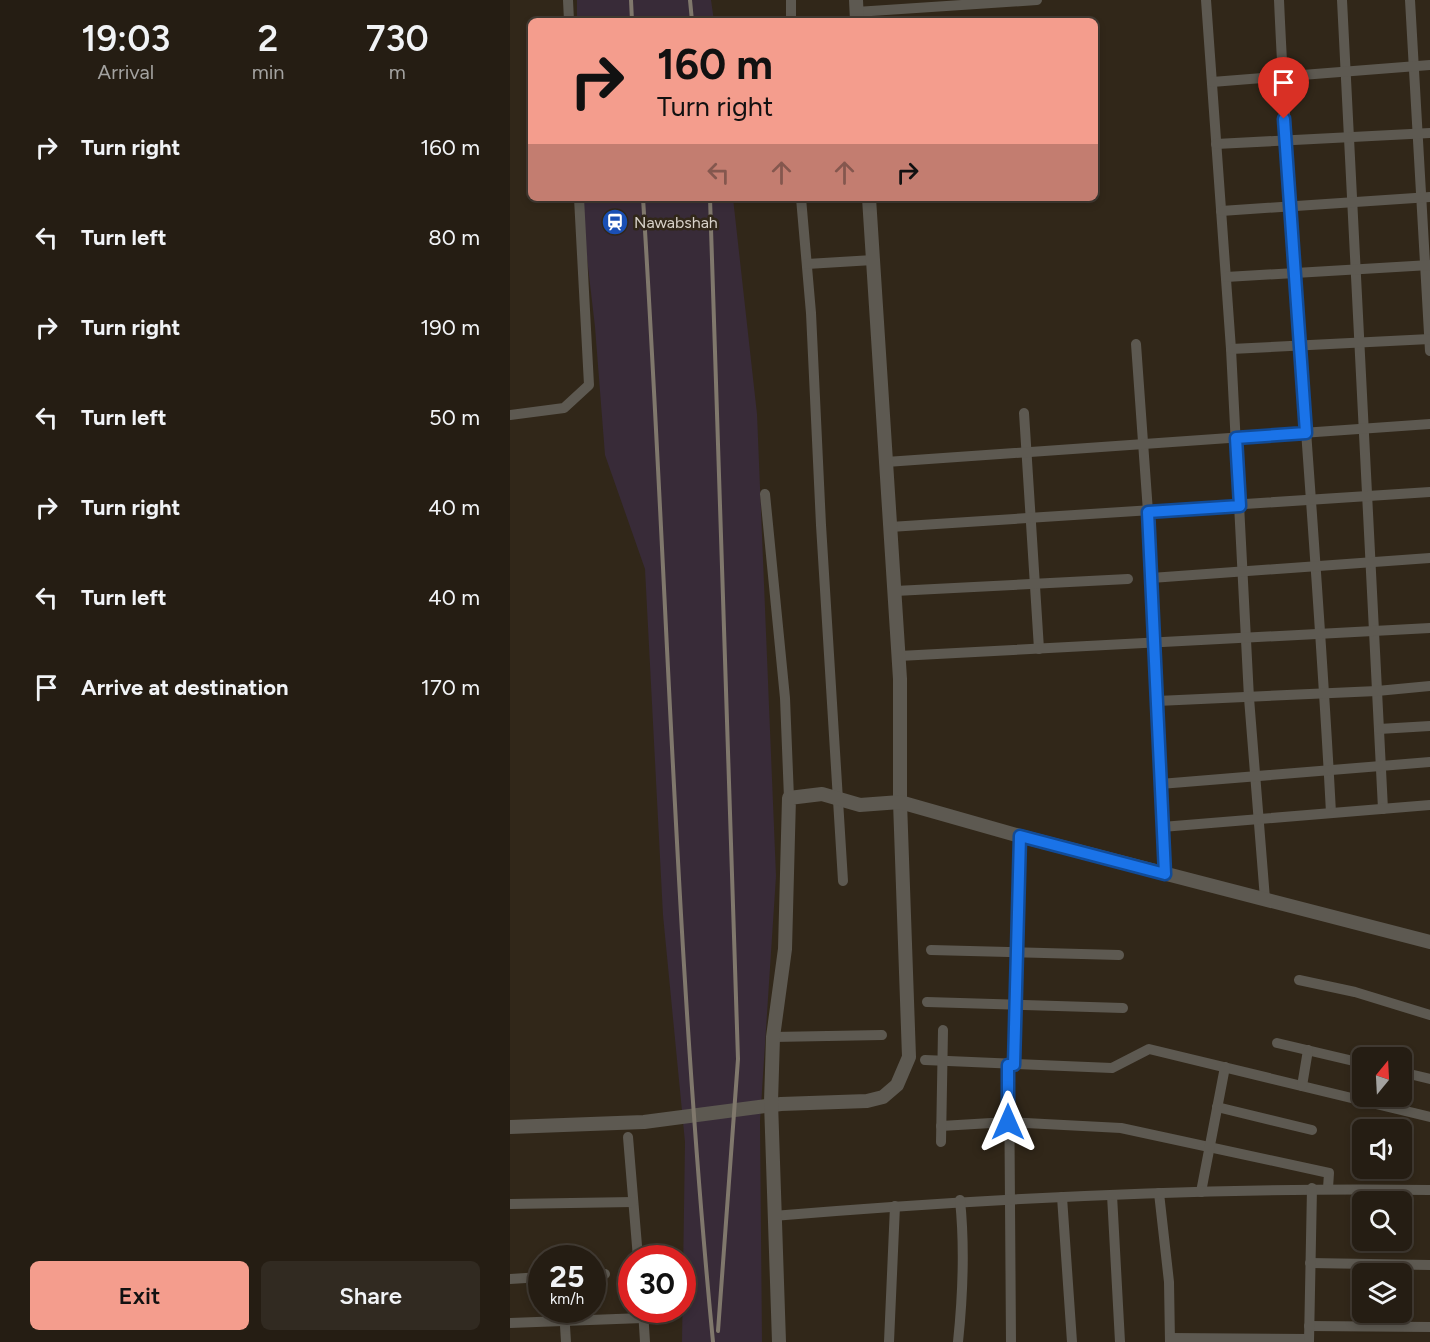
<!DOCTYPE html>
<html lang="en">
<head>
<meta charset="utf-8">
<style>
	:root { --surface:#251d13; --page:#312a21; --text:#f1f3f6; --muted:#a3a2a0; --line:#423b33; --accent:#f49d8d }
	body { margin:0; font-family:Figtree,sans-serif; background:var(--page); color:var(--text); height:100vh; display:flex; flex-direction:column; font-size:22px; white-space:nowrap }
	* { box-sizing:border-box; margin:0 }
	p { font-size:20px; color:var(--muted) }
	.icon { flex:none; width:33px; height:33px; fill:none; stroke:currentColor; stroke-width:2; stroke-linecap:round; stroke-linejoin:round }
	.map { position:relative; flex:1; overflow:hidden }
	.side { display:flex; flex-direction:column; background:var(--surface); width:510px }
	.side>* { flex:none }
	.guide { position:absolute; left:18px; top:18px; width:570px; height:183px; border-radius:9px; box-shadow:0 3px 9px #0003,0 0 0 2px var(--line); background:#f49d8d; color:#111; overflow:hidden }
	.needle { width:39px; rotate:18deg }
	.controls { position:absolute; left:842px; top:1047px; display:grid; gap:12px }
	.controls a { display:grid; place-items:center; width:60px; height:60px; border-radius:9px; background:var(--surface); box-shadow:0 3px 9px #0003,0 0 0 2px var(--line); font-size:30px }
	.speed { position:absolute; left:18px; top:1245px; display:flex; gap:12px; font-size:30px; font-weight:700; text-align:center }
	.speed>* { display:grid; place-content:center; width:78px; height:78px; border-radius:50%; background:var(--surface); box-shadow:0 3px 9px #0003,0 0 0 2px var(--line); line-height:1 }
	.speed small { font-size:15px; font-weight:400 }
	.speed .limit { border:9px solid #d22; background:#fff; color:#111 }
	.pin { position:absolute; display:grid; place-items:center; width:51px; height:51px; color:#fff; margin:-62px -26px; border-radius:50% 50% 50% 0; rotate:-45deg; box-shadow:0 0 6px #0007 }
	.pin .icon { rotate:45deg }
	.me { position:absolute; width:66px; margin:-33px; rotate:0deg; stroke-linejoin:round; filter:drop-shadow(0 0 4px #0008) }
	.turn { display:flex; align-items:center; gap:21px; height:126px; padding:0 30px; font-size:27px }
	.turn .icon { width:78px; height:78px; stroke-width:2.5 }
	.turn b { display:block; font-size:42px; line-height:51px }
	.lanes { display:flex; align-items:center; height:57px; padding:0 30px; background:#0003; justify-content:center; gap:30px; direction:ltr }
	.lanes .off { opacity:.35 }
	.eta { display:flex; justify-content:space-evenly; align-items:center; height:102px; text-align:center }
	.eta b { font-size:36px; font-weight:600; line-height:42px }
	.cta { display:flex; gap:12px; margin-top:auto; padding:12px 30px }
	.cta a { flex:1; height:69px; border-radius:9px; background:var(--accent); color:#111; font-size:24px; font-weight:600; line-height:69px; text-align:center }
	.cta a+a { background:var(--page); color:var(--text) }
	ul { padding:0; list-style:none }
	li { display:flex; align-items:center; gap:18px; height:90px; padding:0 30px }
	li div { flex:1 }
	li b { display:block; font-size:22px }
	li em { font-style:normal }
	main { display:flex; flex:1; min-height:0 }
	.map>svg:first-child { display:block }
	.industrial { fill:#382b38 }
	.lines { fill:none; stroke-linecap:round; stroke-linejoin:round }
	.minor { stroke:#5d5951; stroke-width:10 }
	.tertiary { stroke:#5d5951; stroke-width:14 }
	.rail { stroke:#80786c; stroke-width:4 }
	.route-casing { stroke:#114b97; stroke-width:15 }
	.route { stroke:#1a73e8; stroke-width:10 }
	.labels { text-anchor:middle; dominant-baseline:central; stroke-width:5; stroke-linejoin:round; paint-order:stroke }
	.poi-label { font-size:16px; fill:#d7d1c8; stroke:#312719; text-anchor:start }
</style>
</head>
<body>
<main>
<section class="side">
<div class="eta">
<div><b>19:03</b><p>Arrival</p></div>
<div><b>2</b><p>min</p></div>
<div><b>730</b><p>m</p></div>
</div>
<ul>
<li><svg class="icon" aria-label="right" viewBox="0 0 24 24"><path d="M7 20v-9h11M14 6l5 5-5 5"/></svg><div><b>Turn right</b></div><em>160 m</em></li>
<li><svg class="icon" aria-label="left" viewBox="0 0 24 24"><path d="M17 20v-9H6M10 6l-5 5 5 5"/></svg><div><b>Turn left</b></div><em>80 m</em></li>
<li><svg class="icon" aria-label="right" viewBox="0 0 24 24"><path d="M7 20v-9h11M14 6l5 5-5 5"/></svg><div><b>Turn right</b></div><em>190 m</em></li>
<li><svg class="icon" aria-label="left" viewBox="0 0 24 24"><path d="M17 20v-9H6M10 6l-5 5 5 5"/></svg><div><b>Turn left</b></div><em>50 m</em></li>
<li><svg class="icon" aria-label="right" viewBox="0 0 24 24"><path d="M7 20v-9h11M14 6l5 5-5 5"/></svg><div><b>Turn right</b></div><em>40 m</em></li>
<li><svg class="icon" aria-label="left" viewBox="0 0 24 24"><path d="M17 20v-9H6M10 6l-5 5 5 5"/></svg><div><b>Turn left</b></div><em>40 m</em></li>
<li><svg class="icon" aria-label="arrive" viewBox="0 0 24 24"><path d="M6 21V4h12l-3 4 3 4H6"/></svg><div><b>Arrive at destination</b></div><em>170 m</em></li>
</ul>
<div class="cta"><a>Exit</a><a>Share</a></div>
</section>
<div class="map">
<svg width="920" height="1342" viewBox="0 0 920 1342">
	<rect width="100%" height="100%" fill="#312719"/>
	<g class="industrial">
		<polygon points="67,0 201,0 204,21 67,21"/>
		<polygon points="70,198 223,198 247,414 266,876 250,1121 252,1342 172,1342 175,1142 153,915 135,569 95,455 85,327"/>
	</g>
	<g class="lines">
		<g class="minor">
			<polyline points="58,0 59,21"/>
			<polyline points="696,0 721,349 739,698 755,899"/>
			<path d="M769 0C781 271 807 542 821 813"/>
			<polyline points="832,0 873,809"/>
			<polyline points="900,0 920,351"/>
			<polyline points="346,12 527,0"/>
			<polyline points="281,21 281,0"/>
			<polyline points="702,82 920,65"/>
			<polyline points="706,144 920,133"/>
			<polyline points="291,198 301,313 311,525 333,881"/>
			<polyline points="711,211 920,197"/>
			<polyline points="297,264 363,260"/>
			<polyline points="716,277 920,265"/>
			<polyline points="626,344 638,512 655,874"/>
			<polyline points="721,349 920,339"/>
			<polyline points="514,413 529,649"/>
			<polyline points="0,415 54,408 79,385 69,198"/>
			<polyline points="376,462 920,424"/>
			<polyline points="255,494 275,698 279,798"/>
			<polyline points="380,527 920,492"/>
			<polyline points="641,578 920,558"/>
			<polyline points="385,591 618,579"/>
			<polyline points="389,656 920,628"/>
			<polyline points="647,701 867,691 920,686"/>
			<polyline points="869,729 920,726"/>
			<polyline points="650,784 920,762"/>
			<polyline points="652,827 920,805"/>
			<polyline points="421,950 609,955"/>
			<polyline points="789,980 845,992 920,1015"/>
			<polyline points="417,1002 613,1008"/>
			<polyline points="263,1037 372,1035"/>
			<polyline points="767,1043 852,1063"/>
			<polyline points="415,1060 602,1068 639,1049 920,1117"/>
			<polyline points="499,1065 501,1342"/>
			<polyline points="503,1065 510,836"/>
			<polyline points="891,1072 920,1079"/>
			<polyline points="792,1086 798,1050"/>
			<polyline points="707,1107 802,1130"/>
			<polyline points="431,1126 498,1122 611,1128 819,1173 818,1188"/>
			<polyline points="118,1137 128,1258"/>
			<polyline points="431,1142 433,1030"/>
			<polyline points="691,1192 715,1067"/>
			<polyline points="649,1193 659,1282 660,1342"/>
			<polyline points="602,1195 610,1342"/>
			<polyline points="552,1197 562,1342"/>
			<polyline points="0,1204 123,1202"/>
			<path d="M263 1216C482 1198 701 1187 920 1190"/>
			<polyline points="800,1263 920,1265"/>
			<polyline points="82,1275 95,1274"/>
			<polyline points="0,1279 32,1277"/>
			<polyline points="54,1310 56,1342"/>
			<polyline points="133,1310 135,1342"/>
			<polyline points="0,1323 133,1318"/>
			<polyline points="799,1326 920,1327"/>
			<polyline points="660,1338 799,1339"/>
			<polyline points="379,1342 385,1206"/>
			<path d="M448 1342C453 1294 455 1248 450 1200"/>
			<polyline points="799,1342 802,1188"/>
		</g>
		<g class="tertiary">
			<polyline points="346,0 347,21"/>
			<polyline points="0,1127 134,1122 271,1104 357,1101 373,1097 387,1085 399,1057 390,802 390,679 359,198"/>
			<polyline points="269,1342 261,1102 263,1037 275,949 279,798 312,794 350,805 390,802 510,836 920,942"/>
		</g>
		<g class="rail">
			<polyline points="121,0 122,21"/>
			<polyline points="180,0 182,21"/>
			<path d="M133 198C157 579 166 962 203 1342"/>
			<polyline points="200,198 228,1059 208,1331"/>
		</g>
	</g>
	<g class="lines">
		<defs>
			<polyline id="route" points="498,1122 498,1065 504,1065 510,836 655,874 638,512 730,506 726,438 796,433 774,119"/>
		</defs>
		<use href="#route" class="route-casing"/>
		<use href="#route" class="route"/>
	</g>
	<defs>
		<symbol id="station-disc" viewBox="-11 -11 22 22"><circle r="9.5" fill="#1a4fb4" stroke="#312719"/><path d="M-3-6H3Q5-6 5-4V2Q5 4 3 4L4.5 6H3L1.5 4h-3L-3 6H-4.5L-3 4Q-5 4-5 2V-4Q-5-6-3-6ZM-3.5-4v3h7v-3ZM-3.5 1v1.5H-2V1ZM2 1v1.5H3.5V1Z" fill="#fff"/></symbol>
	</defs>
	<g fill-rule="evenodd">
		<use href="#station-disc" x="90" y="207" width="30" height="30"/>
	</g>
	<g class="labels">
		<g class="poi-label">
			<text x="124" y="222">Nawabshah</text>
		</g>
	</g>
</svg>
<div class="controls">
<a><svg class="needle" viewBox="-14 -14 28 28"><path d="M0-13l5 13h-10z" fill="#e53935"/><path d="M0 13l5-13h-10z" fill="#a3a2a0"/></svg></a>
<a><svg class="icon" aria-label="sound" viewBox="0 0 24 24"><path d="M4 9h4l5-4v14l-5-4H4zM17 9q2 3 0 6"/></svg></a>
<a><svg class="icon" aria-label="search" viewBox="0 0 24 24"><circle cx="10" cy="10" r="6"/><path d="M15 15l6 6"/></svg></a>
<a><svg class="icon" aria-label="layers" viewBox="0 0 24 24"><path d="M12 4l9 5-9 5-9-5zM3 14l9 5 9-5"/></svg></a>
</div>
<div class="speed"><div>25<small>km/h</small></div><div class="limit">30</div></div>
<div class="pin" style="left:774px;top:119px;background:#d93025"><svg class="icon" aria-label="arrive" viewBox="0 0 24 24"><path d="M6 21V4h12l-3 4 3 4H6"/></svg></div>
<svg class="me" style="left:498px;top:1122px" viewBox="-20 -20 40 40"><path d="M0-17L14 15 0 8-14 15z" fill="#1a73e8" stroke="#fff" stroke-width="4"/></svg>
<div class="guide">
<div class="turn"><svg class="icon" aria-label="right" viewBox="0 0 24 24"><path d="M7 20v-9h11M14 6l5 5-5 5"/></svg><div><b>160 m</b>Turn right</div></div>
<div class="lanes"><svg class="icon off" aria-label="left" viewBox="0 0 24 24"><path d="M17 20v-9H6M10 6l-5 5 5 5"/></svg><svg class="icon off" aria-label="ahead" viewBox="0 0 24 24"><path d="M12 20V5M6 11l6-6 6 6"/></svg><svg class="icon off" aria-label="ahead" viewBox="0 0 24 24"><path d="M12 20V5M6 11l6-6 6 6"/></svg><svg class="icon" aria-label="right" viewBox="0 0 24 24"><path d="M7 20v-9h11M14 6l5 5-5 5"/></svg></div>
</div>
</div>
</main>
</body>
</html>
